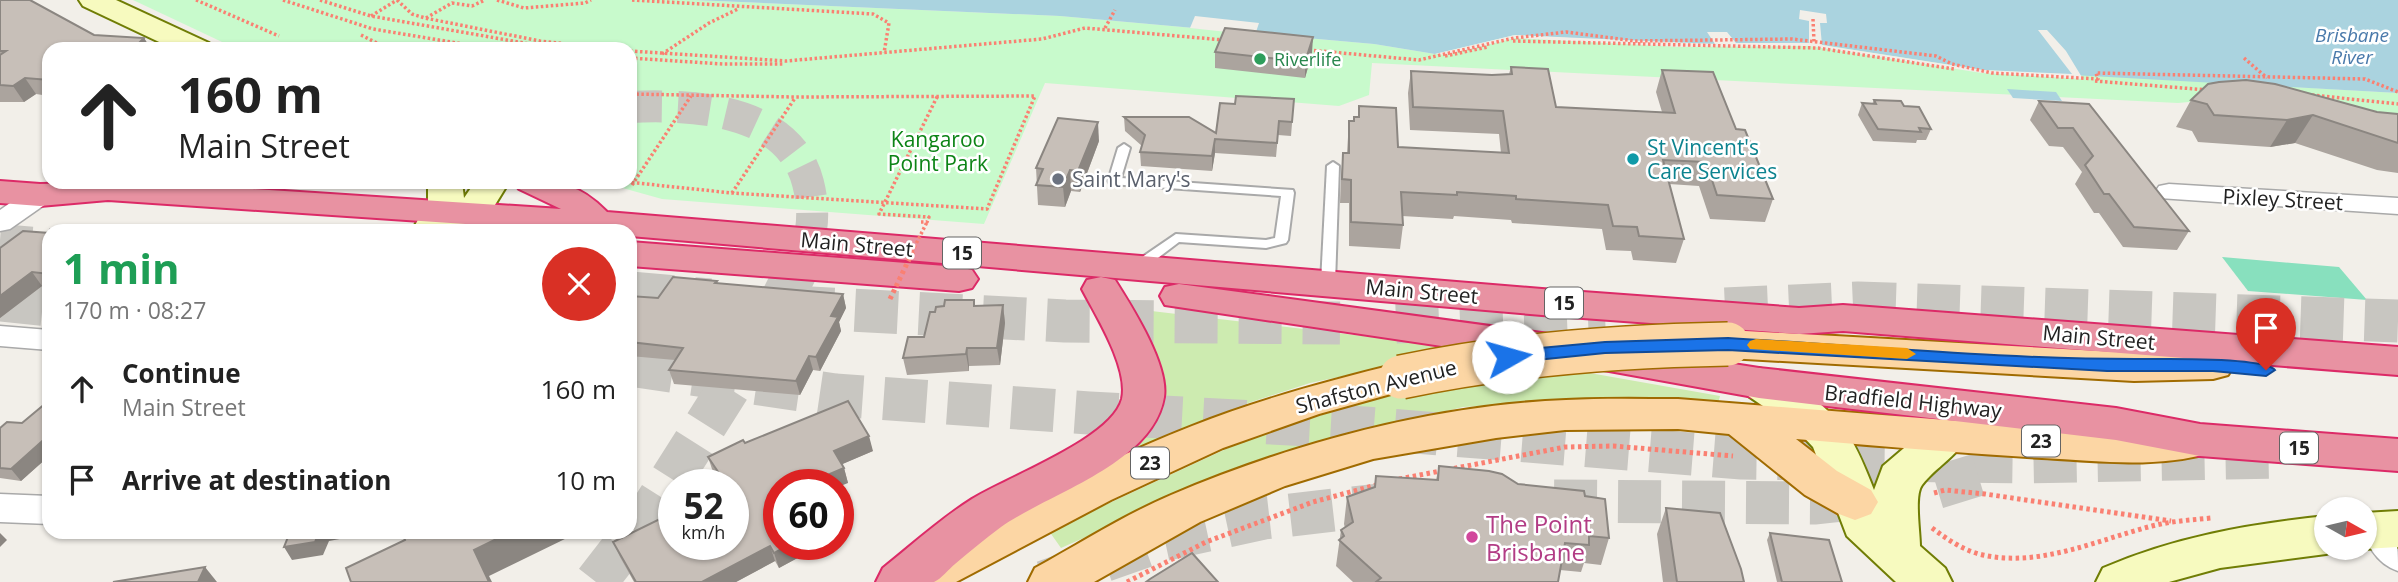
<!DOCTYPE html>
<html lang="en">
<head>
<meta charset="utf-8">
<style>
	:root { --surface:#fff; --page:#f6f6f6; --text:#222; --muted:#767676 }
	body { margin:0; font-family:"Open Sans",sans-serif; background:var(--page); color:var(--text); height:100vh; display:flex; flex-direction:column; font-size:26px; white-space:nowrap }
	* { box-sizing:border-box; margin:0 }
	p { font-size:23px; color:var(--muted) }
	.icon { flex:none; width:38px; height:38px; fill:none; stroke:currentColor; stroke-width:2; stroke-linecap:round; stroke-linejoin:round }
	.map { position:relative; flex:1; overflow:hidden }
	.panel { position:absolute; left:42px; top:224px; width:595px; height:315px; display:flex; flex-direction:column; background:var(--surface); border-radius:21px; box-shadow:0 2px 5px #0004 }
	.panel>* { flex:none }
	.hud { position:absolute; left:42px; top:42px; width:595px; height:147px; border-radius:21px; box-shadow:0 2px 5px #0004; background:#fff; color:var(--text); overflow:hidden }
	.needle { width:46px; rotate:98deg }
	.controls { position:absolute; left:2314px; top:497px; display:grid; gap:14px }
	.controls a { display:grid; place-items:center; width:63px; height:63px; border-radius:50%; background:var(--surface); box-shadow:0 2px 5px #0004; font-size:35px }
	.speed { position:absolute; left:658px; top:469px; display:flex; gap:14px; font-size:35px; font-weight:700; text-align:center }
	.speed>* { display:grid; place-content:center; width:91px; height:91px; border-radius:50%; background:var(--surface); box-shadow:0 2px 5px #0004; line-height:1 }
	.speed small { font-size:18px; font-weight:400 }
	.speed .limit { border:10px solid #d22; background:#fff; color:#111 }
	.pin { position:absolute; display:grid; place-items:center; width:60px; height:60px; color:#fff; margin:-72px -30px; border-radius:50% 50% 50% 0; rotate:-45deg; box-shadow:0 0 7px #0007 }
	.pin .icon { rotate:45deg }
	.me { position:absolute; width:77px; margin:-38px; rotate:83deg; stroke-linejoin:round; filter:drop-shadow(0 0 5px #0008) }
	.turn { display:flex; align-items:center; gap:24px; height:147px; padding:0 21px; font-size:32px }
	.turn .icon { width:91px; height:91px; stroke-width:2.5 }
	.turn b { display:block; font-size:49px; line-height:60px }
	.round { display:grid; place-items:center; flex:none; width:74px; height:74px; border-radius:37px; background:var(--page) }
	.head { display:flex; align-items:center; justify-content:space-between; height:119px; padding:0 21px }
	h1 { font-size:42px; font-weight:700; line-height:52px; color:#1e9e55 }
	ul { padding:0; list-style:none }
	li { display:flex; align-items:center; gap:21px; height:91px; padding:0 21px }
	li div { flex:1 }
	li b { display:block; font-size:26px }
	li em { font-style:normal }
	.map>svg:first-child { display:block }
	.grass { fill:#cdebb0 }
	.park { fill:#c8facc }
	.pitch { fill:#88e0be }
	.water { fill:#aad3df }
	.pier { fill:#f2efe9 }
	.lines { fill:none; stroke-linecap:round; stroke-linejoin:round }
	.highway-tunnel-far1 { stroke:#c8c6c1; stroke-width:32; stroke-dasharray:32 16; stroke-linecap:butt }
	.highway-tunnel { stroke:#c8c6c1; stroke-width:43; stroke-dasharray:43 21; stroke-linecap:butt }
	.lane-casing { stroke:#a9a9a9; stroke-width:4 }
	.street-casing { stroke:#a9a9a9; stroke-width:3 }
	.secondary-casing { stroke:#707d05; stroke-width:4 }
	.primary-casing { stroke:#a06b00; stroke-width:4 }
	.highway-casing { stroke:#dc2a67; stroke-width:4 }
	.path-far1 { stroke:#fa8072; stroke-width:3.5; stroke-dasharray:2.5 2.5; stroke-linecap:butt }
	.path { stroke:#fa8072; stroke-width:5; stroke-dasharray:3.5 3.5; stroke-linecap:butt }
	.lane { fill:#fff; fill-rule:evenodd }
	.street { fill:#fff; fill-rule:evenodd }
	.secondary { fill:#f7fabf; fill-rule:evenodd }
	.primary { fill:#fcd6a4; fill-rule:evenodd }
	.highway { fill:#e892a2; fill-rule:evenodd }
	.primary-bridge-casing { stroke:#a06b00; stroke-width:46; stroke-linecap:butt }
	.path-bridge-far1 { stroke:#fa8072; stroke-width:3.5; stroke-dasharray:2.5 2.5; stroke-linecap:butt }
	.path-bridge { stroke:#fa8072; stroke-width:5; stroke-dasharray:3.5 3.5; stroke-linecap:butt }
	.primary-bridge { stroke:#fcd6a4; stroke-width:43 }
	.wall { fill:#aba49e }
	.shaded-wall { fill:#8b8681 }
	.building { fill:#c7bfb8; stroke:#8b8681; stroke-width:2 }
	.route { fill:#1a73e8; stroke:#114b97; stroke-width:2 }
	.slow { fill:#f59e0b }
	.leisure-dot { fill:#2e9e5b; stroke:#fff; stroke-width:2.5 }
	.culture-dot { fill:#0f9aa8; stroke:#fff; stroke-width:2.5 }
	.worship-dot { fill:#6b7280; stroke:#fff; stroke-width:2.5 }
	.hotel-dot { fill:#d1479c; stroke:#fff; stroke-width:2.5 }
	.labels { text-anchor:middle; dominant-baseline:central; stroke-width:5; stroke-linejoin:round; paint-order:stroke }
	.far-leisure-label { font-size:18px; fill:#27864d; stroke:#fff; text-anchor:start }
	.far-water-label { font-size:19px; font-style:italic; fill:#4a7aab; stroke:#fff }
	.shield { fill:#fff; stroke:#646464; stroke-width:2 }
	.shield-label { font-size:19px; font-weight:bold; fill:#222 }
	.park-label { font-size:21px; fill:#0c8416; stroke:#fff }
	.culture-label { font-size:21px; fill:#0d838f; stroke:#fff; text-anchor:start }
	.worship-label { font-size:21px; fill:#5b616d; stroke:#fff; text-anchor:start }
	.street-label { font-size:21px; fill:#222; stroke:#fff }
	.near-hotel-label { font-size:24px; fill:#b23c85; stroke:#fff; text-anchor:start }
</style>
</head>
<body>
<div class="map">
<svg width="2398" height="582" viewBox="0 0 2398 582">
	<rect width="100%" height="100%" fill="#f2efe9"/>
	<g class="grass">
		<polygon points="1126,308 1473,349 1310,383 1230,409 1122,454"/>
		<polygon points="1550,366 1720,396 1718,403 1552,402 1463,407 1326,441 1236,470 1061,548 1049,531 1239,443 1322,415 1408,390"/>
	</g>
	<polygon class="park" points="133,0 694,0 1060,16 1374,44 1435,54 1515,35 1679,44 1809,43 2073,74 2398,93 2398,128 2220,99 2178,103 1372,63 1369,95 1339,106 1045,83 984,224 662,199 601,182 630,182 630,49 278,49 271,46 237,49"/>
	<polygon class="pitch" points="2222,257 2339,267 2367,300 2248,291"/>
	<g class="water">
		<polygon points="694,0 2398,0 2398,93 1983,70 1809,43 1679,44 1515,35 1435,54 1374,44 1060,16"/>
		<polygon points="2007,89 2056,92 2062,101 2013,98"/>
	</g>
	<g class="pier">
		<polygon points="1800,10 1826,14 1827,23 1820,23 1822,45 1983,70 2072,74 2038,30 2047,30 2066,51 2083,79 1982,73 1809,46 1679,47 1515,38 1446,55 1435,54 1515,35 1715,44 1707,32 1727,32 1736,43 1809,43 1809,21 1799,19"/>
		<polygon points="1195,16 1259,23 1255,35 1190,28"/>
	</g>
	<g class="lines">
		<g class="highway-tunnel-far1">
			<path d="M630 107C694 104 789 109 808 183 814 207 814 229 805 252"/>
			<polyline points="0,240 49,244"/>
		</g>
		<g class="highway-tunnel">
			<polyline points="630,293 710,300"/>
			<polyline points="0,300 49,305"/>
			<polyline points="780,303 806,251"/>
			<polyline points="791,307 1065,321 1340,323"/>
			<polyline points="1725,309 1858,303 2398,321"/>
			<polyline points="1396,322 1605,314"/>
			<polyline points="630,365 835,395 1089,413 1364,428 1742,458 2023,462 2280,457"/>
			<polyline points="1554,501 1816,503 1925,491 1987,472"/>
			<polyline points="596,582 651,511 746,361"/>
			<polyline points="1044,582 1162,540 1264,518 1396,503"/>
		</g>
		<defs>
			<g id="lane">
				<polygon points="1124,144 1130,148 1121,178 1293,190 1294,193 1288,240 1286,243 1266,248 1179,242 1142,270 1132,270 1130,267 1132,264 1176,234 1266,240 1275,238 1281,196 1110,184 1108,181 1118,148"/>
				<polygon points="1333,162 1339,166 1335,283 1328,287 1321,283 1327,166"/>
			</g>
			<g id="street">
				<polygon points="2169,184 2398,198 2398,214 2159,198 2155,192 2159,186"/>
				<polygon points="40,187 50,189 54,195 50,201 10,229 0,231 0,210 30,189"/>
				<polygon points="0,326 49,330 49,350 0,346"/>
				<polygon points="0,494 49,496 49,524 0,522"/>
				<path d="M2378 516C2398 525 2398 546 2398 571 2377 564 2362 542 2365 520Z"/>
			</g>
			<g id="secondary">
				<polygon points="79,0 116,0 209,43 213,49 174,49 83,6"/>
				<polygon points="428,182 462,182 464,198 475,182 509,182 479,231 412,231 428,201"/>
				<path d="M1759 368C1775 373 1788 382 1802 391 1845 419 1856 444 1874 490L1883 466 1931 425 1946 420 1961 425 1968 436C1955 458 1936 467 1922 485 1914 495 1920 532 1920 546L1945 568 1952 582H1896L1847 536 1813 447 1795 428 1744 393 1738 383 1744 373Z"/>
				<polygon points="2398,511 2398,547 2364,549 2359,548 2364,548 2364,513"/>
				<path d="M2326 516V548H2343L2326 554 2220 568 2169 582H2096L2103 568C2175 537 2248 524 2326 516Z"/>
			</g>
			<g id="primary">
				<polygon points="1728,330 2134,353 2213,351 2228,355 2234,365 2228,375 2213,379 2134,381 1728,358 1714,354 1708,344 1714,334"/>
				<path d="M1401 363 1416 367 1422 377 1416 387 1319 414 1223 448 1111 500 956 582H888L895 568C993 519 1090 466 1192 426 1260 399 1331 380 1401 363Z"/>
				<path d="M1678 399 1946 420 2137 431 2198 425 2213 430 2220 441 2213 452C2158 469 2099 461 2042 458 1960 453 1878 446 1796 439L1837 471 1871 490 1878 502 1871 514 1855 520 1839 514 1805 495 1729 434 1678 429 1565 430 1496 438 1373 459 1285 486 1200 522 1094 582H1028L1035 568C1079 544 1124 515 1171 495 1293 443 1433 405 1566 400 1603 398 1641 399 1678 399Z"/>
			</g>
			<g id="highway">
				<path d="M0 181 40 184 146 182 561 209 519 189 514 182C555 182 576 180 607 212L1542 289 1799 308 1843 305 2398 347V375L1843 331 1799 334 1542 315 630 236V231H568L108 200 40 206 0 203Z"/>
				<polygon points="630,242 959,267 972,270 978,279 972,288 959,291 630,266"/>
				<path d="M1101 277 1115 280C1132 307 1169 365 1164 397 1153 464 1049 493 1001 527 985 539 970 551 955 564 949 569 941 579 934 582 924 582 889 582 876 582L883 568C912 545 940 519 972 499 1007 477 1112 439 1122 399 1129 368 1096 316 1082 289L1087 280Z"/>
				<polygon points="1179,284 1549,334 1563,338 1569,348 1563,358 1549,362 1165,305 1160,296 1165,287"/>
				<polygon points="1612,345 1759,368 2116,408 2200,424 2398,439 2398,471 2200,456 2116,440 1759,398 1598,369 1592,359 1598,349"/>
			</g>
		</defs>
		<use href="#lane" class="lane-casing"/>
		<use href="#street" class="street-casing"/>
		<use href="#secondary" class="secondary-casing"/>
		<use href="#primary" class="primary-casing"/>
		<use href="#highway" class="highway-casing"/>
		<g class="path-far1">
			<polyline points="196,0 279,36"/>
			<polyline points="283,0 373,29 493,49"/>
			<polyline points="320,0 371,16 558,49"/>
			<polyline points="397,0 412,14 425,18 540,41 611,49"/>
			<polyline points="497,0 524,8 585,3 591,0"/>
			<polyline points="632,0 873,14 889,23 884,53"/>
			<polyline points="371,16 397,0"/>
			<polyline points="426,18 452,3 472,6 485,0"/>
			<polyline points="1813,19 1814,42"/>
			<polyline points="1105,28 1115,10"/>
			<polyline points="361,35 379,44 373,48 380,49"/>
			<polyline points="1513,41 1818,48 1954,69"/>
			<polyline points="1309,50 1419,60 1514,38 1566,32 1635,41 1792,39 1936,56 1952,64 1992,73 2098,79 2096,73 2365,79 2398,92"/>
			<polyline points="630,51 786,61 1042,39 1085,28 1224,40"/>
			<polyline points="662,54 709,23 738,9"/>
			<polyline points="1445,56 1488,47"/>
			<polyline points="630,58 723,64 783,64"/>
			<polyline points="2244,58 2267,78"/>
			<polyline points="2095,81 2208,90"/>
			<polyline points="2312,95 2398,104"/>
			<polyline points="627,182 732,193 987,209 1035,96 795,97 630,94"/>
			<polyline points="632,185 691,96"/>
			<polyline points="732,193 795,98"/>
			<polyline points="921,222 927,222 929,217 879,214 938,95"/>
		</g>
		<g class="path">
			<polyline points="1399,479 1565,447 1613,446 1733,456"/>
			<polyline points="1934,493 1945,490 1985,494 2171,521"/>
			<polyline points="2331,505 2358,503"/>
			<path d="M1932 528C1947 539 1961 549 1979 554 2037 569 2097 540 2152 526 2172 521 2191 520 2211 518"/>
			<polyline points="1127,582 1206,542 1313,502 1380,484"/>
		</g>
		<use href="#lane" class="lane"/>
		<use href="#street" class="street"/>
		<use href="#secondary" class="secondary"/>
		<use href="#primary" class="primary"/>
		<use href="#highway" class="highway"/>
		<defs>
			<path id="primary-bridge" d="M1401 377C1509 354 1618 346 1728 344"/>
		</defs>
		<use href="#primary-bridge" class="primary-bridge-casing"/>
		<polyline class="path-bridge-far1" points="912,252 927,222"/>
		<polyline class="path-bridge" points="890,299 913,251"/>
		<use href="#primary-bridge" class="primary-bridge"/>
	</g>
	<g class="wall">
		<polygon points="0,0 94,35 144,38 151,49 49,49 49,96 36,94 24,102 0,102"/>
		<polygon points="1215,52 1312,53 1305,78 1215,68"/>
		<polygon points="1511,67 1556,107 1662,112 1656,92 1662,70 1736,129 1773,199 1765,222 1710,219 1699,186 1669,184 1684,239 1676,263 1633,260 1631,251 1606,250 1602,229 1512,223 1511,220 1454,216 1453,219 1402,216 1403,225 1400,249 1349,246 1349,203 1340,203 1341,176 1343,153 1347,153 1349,121 1354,121 1358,117 1359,106 1398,147 1501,153 1499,134 1410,130 1408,93 1411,71 1492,75 1509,74"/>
		<polygon points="1294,99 1291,136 1278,135 1276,157 1215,153 1212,171 1141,166 1140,152 1142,146 1125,131 1124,117 1216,133 1235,104"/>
		<polygon points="1874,100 1904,106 1931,129 1926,140 1917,140 1916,143 1873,141 1858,115 1862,103 1872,104"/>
		<polygon points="2191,100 2398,114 2398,173 2377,170 2295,143 2270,147 2198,142 2192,131 2176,127"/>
		<polygon points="2039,101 2089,104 2189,231 2177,250 2123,247 2099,213 2094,213 2075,184 2082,172 2063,147 2049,146 2030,120"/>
		<polygon points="1099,141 1080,192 1071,191 1065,207 1038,205 1036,168"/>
		<polygon points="49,233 49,286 42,286 0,318 0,248"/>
		<polygon points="717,281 718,284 843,294 846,308 839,322 841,331 820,371 813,370 800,395 674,384 669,370 675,360 630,356 630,296 658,298"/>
		<polygon points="974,300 975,306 1003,305 1005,323 1000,365 969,366 969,371 907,375 903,358 924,337 935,312 944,306"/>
		<polygon points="49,403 49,456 21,481 0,478 0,428 22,423"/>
		<polygon points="745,443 873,451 842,464 844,468 848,483 779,485 779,544 815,544 816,548 779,568 775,561 736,582 634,582 620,557 613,542 674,544 736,505 733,501 733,485 722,485 713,472 708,457"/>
		<polygon points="1439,466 1518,484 1585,496 1609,538 1601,565 1584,563 1581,572 1560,570 1558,582 1353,582 1336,566 1341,530 1345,528 1344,524 1347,497 1374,488 1376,476 1436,480"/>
		<polygon points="1666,508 1744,582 1663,582 1657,534"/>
		<polygon points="1770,533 1842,582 1777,582 1767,540"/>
	</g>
	<g class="shaded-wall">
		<polygon points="1313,37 1312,53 1305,78 1305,62"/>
		<polygon points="144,38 151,49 136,46"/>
		<polygon points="25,78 36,94 24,102 13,86"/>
		<polygon points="2313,115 2295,143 2270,147 2287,120"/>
		<polygon points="1098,122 1099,141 1080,192 1078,171"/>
		<polygon points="1215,139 1215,153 1212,171 1212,156"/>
		<polygon points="1070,170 1071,191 1065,207 1063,187"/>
		<polygon points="32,272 42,286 0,318 0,296"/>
		<polygon points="843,294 846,308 839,322 841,331 820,371 816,357 831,316"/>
		<polygon points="1003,305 1005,323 1000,365 997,348"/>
		<polygon points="967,348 969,366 969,371 966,354"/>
		<polygon points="809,356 813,370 800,395 796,381"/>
		<polygon points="49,435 49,456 21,481 11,469"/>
		<polygon points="869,436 873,451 838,466 834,451"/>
		<polygon points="844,468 848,483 838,487 838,485 804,485"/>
		<polygon points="319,532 347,532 345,538 329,541 323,555 292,560 284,547"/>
		<polygon points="511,532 567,532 569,537 489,576 492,582 489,582 474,550"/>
		<polygon points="0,533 7,540 0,547"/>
		<polygon points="790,544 815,544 816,548 779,568 774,553"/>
		<polygon points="770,546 775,561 736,582 702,582"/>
		<polygon points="205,567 217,582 198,582"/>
	</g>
	<g class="building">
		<polygon points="0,0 30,0 94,35 144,38 136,46 148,49 49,49 49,80 25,78 13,86 0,85 0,55 6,51 0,51"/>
		<polygon points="1225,28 1313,37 1305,62 1215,52"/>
		<polygon points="1511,67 1548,69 1556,107 1675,113 1662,70 1713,72 1736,129 1745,130 1773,199 1717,195 1706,162 1663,160 1684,239 1639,236 1637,227 1613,226 1608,205 1516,199 1516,196 1457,192 1457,195 1401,192 1403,225 1351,222 1351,180 1342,179 1343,153 1349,153 1349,121 1354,121 1354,117 1359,117 1359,106 1396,108 1398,147 1509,153 1503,111 1413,107 1411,71 1492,75 1512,74"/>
		<polygon points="2246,80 2275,84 2377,112 2398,114 2398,143 2313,115 2287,120 2214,115 2207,104 2191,100 2208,84 2219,82"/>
		<polygon points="1236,96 1294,99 1292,122 1279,121 1277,143 1215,139 1212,156 1140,152 1145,135 1124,117 1189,117 1216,133 1220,103 1235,104"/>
		<polygon points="1874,100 1901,101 1904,106 1919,107 1931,129 1919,128 1921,132 1878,129 1862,103 1876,104"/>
		<polygon points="2039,101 2089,104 2189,231 2134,227 2109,194 2104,194 2085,165 2093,156 2073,128 2058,128"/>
		<polygon points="1058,118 1098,122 1078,171 1070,170 1063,187 1036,185 1043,169 1036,168"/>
		<polygon points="117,227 155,231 112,231"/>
		<polygon points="23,231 49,233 49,274 32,272 0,296 0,248"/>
		<polygon points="673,277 717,281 715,283 843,294 831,316 838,317 816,357 809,356 796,381 669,370 683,348 630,342 630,296 658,298"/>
		<polygon points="945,300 974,300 974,306 1003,305 997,348 967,348 966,354 903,358 908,337 924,337 930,312 935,312 936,307 944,306"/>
		<polygon points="848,401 869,436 834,451 844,468 804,485 779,485 779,544 790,544 774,553 770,546 702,582 636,582 613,542 674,512 674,544 733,544 733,506 740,503 733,493 733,485 727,485 708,457 743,440 745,443"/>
		<polygon points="46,403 49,403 49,435 11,469 0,468 0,428 7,422 22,423"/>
		<polygon points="1439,466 1489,471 1502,474 1518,484 1584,491 1585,496 1605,499 1609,538 1589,536 1589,545 1565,543 1558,582 1376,582 1381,578 1339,540 1344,536 1341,530 1353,522 1347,497 1375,487 1376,476 1438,480"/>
		<polygon points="1666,508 1720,513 1741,569 1744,582 1677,582"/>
		<polygon points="290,532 319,532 315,542 284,547"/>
		<polygon points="402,532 511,532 474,550 489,582 351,582 346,568 405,540"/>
		<polygon points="1770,533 1829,540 1842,582 1782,582"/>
		<polygon points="1192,553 1218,582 1146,582 1150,579"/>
		<polygon points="205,567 198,582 113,582"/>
	</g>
	<path class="route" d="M1728 338C1868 346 2009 360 2149 359 2169 359 2265 357 2275 370L2266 376 2213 371H2107L1728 350 1605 353 1508 363 1500 357 1508 351 1605 342Z"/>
	<polygon class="slow" points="1756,339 1907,348 1916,354 1907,359 1750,349 1747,345 1750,341"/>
	<circle class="leisure-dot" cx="1260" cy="59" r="7"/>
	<circle class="culture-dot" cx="1633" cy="159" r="7"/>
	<circle class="worship-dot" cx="1058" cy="179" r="7"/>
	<circle class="hotel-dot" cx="1472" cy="537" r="7"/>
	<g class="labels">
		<g class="far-leisure-label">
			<text x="1274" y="59">Riverlife</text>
		</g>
		<g class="far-water-label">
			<text x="2352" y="35">Brisbane<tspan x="2352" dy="22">River</tspan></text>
		</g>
		<g class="shield">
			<rect x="943" y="237.5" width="38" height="31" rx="5"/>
			<rect x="1545" y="287.5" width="38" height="31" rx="5"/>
			<rect x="2022" y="425.5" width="38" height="31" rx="5"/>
			<rect x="2280" y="432.5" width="38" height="31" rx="5"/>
			<rect x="1131" y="447.5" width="38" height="31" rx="5"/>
		</g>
		<g class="shield-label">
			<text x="962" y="253">15</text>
			<text x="1564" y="303">15</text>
			<text x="2041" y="441">23</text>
			<text x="2299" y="448">15</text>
			<text x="1150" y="463">23</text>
		</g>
		<g class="park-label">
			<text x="938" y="139">Kangaroo<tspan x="938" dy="24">Point Park</tspan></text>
		</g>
		<g class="culture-label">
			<text x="1647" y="147">St Vincent's<tspan x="1647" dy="24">Care Services</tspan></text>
		</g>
		<g class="worship-label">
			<text x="1072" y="179">Saint Mary's</text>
		</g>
		<g class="street-label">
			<text transform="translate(2283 199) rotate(3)">Pixley Street</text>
			<text transform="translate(857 244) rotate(5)">Main Street</text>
			<text transform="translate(1422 291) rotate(5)">Main Street</text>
			<text transform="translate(2099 337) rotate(5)">Main Street</text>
			<text transform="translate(1376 386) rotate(-14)">Shafston Avenue</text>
			<text transform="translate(1913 401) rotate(6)">Bradfield Highway</text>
		</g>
		<g class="near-hotel-label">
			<text x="1486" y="523">The Point<tspan x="1486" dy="28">Brisbane</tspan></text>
		</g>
	</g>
</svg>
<div class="controls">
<a><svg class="needle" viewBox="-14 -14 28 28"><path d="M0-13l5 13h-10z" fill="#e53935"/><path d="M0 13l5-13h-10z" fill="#767676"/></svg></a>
</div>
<div class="speed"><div>52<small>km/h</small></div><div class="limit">60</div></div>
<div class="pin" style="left:2266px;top:370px;background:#d93025"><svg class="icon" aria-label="arrive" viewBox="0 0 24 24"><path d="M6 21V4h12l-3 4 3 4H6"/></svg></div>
<svg class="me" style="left:1508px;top:357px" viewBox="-20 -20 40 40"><circle r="19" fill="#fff"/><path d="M0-13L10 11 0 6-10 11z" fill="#1a73e8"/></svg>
<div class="hud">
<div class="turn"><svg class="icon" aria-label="ahead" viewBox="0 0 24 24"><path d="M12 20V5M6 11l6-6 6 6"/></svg><div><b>160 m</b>Main Street</div></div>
</div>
<section class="panel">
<div class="head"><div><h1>1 min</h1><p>170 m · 08:27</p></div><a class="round" style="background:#d93025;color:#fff"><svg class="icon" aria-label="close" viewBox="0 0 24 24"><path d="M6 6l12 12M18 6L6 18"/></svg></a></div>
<ul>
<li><svg class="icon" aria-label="ahead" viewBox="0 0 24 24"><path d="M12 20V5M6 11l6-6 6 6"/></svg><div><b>Continue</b><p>Main Street</p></div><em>160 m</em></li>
<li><svg class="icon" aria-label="arrive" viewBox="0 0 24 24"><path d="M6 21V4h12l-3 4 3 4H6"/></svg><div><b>Arrive at destination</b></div><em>10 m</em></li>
</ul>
</section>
</div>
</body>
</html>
